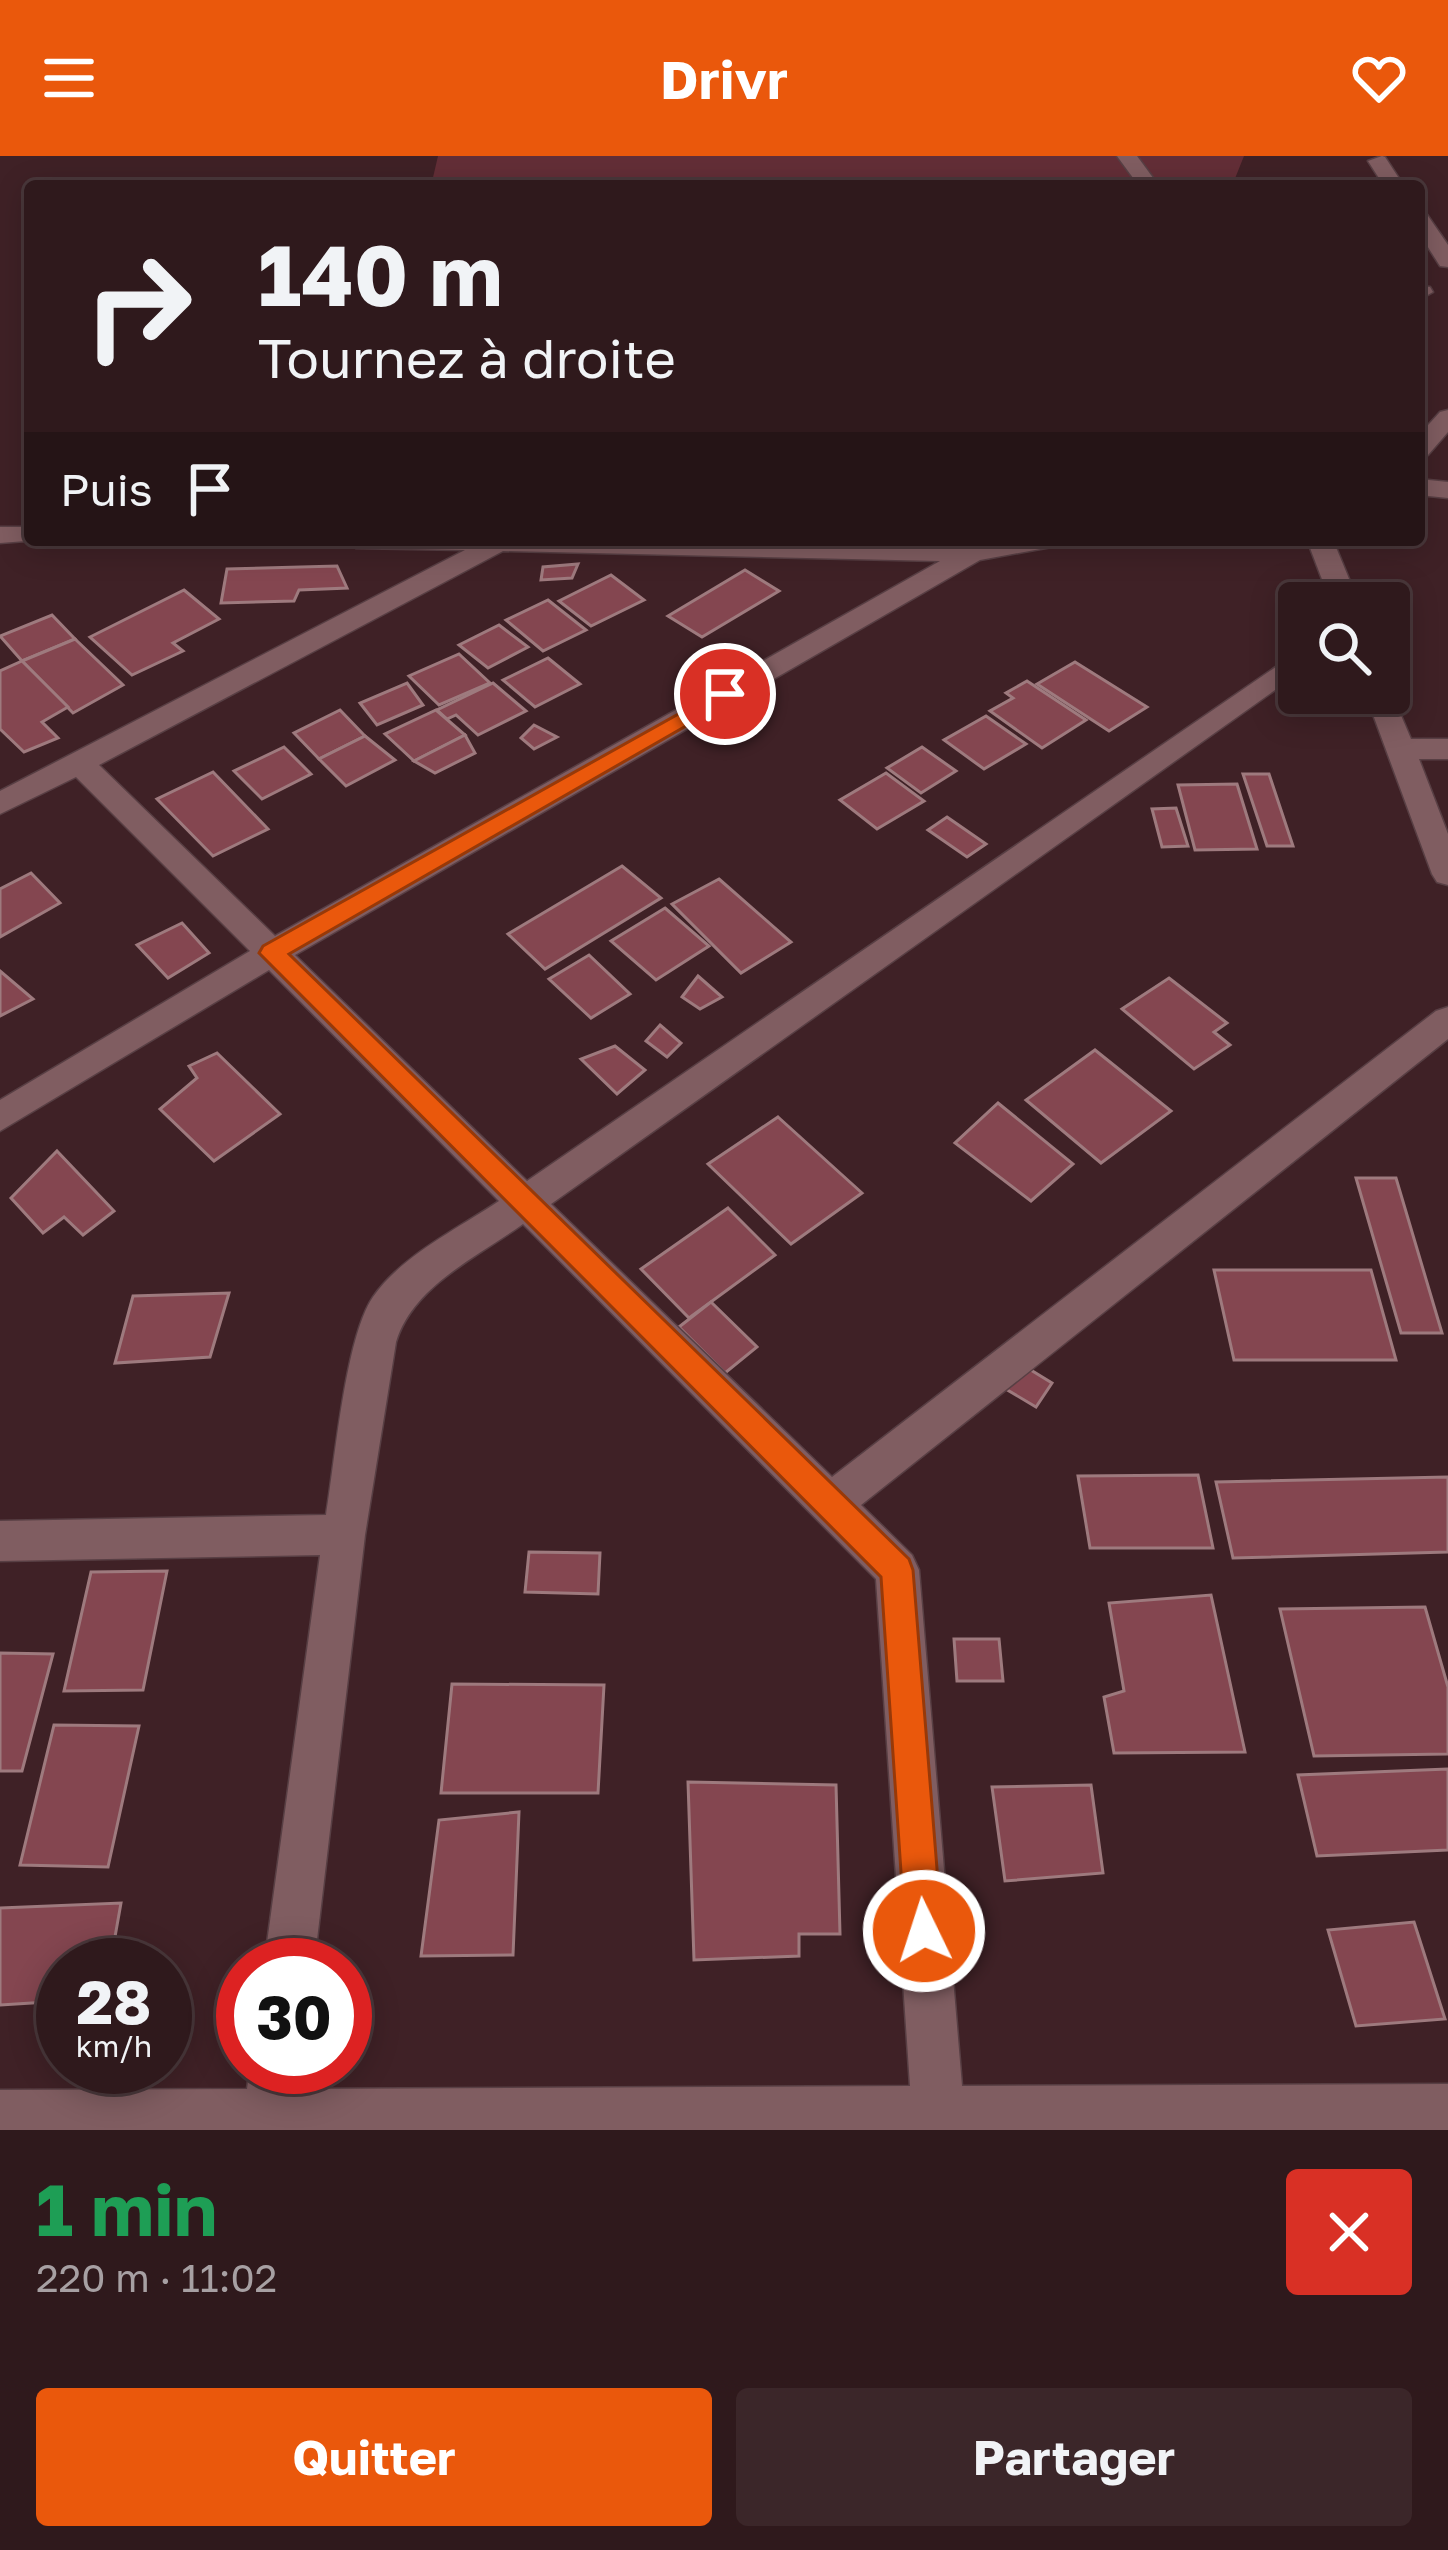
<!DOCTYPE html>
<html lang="fr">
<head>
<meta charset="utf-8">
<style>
	:root { --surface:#2f191c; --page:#3b2629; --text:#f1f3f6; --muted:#a7a0a3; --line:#4a383b; --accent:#ea580c }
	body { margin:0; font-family:"Golos Text",sans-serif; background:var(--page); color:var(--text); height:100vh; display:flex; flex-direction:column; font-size:45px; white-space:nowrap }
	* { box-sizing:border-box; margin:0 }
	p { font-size:39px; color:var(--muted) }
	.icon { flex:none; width:66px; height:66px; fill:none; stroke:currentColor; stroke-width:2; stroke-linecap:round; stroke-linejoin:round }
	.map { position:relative; height:1974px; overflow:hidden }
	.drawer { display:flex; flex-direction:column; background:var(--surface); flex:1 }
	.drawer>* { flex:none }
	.banner { position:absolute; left:24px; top:24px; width:1401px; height:366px; border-radius:12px; box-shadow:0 6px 30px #0003,0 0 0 3px var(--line); background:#2f191c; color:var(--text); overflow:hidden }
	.controls { position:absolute; left:1278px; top:426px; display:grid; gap:24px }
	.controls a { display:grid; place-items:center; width:132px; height:132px; border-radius:12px; background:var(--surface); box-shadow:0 6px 30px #0003,0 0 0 3px var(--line); font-size:60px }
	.speed { position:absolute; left:36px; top:1782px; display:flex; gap:24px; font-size:60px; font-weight:700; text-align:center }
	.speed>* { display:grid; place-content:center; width:156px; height:156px; border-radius:50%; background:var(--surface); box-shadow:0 6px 30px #0003,0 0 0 3px var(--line); line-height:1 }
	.speed small { font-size:30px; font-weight:400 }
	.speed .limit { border:18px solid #d22; background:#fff; color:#111 }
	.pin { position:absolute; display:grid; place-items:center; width:102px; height:102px; color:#fff; margin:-51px; border:6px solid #fff; border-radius:50%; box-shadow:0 3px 12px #0007 }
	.me { position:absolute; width:132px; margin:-66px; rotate:356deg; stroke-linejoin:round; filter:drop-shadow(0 0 9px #0008) }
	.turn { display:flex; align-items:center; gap:42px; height:252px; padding:0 36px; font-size:54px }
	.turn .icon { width:156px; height:156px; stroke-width:2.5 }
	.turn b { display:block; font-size:84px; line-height:102px }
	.then { display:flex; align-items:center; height:114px; padding:0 36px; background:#0003; gap:24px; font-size:45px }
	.round { display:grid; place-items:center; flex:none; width:126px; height:126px; border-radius:12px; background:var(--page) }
	.summary { display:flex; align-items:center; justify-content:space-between; height:204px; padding:0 36px }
	h1 { font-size:72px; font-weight:700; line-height:90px; color:#1e9e55 }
	.primary-button { display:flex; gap:24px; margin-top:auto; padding:24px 36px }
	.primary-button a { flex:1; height:138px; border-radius:12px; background:var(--accent); color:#fff; font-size:48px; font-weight:700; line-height:138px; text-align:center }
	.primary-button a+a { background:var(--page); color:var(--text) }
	header { display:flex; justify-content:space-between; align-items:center; height:156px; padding:0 36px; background:var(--accent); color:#fff; font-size:54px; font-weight:700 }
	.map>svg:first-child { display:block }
	.green { fill:#632e37 }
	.building { fill:#844650; stroke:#9e7a7e; stroke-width:3 }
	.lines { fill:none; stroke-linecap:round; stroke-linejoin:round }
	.street-casing { stroke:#583f44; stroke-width:3 }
	.street { fill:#805d61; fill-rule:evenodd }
	.route { fill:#ea580c; stroke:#983908; stroke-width:3 }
</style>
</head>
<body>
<header><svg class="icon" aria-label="menu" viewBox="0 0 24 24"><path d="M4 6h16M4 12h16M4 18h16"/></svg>Drivr<svg class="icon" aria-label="heart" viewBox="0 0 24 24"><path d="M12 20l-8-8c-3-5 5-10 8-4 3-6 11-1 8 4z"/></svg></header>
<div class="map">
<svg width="1448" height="1974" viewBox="0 0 1448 1974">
	<rect width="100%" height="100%" fill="#3f2126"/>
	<polygon class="green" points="438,0 1244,0 1232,30 431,30"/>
	<g class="building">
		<polygon points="578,408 572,422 541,424 543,411"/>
		<polygon points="337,410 347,432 299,434 294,445 221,447 227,413"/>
		<polygon points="745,414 779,435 702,481 668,460"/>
		<polygon points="611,419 644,444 591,470 559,445"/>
		<polygon points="184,434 219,463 173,487 183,495 132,519 90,481"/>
		<polygon points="548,444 586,474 543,495 506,464"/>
		<polygon points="52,459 75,483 22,505 0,480"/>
		<polygon points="499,469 528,491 488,512 459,489"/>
		<polygon points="75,483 123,529 73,557 22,505"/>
		<polygon points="459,498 490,527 439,549 409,520"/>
		<polygon points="548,502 580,528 535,551 503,524"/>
		<polygon points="22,505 68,551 42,566 58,582 24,596 0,573 0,515"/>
		<polygon points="1075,506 1147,551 1109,575 1037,528"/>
		<polygon points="1027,525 1086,564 1042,592 990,555 1013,542 1006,537"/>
		<polygon points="407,527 423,549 377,569 360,547"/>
		<polygon points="493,527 526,555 478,579 456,559 447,563 437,554"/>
		<polygon points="340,554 365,580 319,603 294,577"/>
		<polygon points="436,554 465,579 414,605 385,578"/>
		<polygon points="986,560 1026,588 984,613 944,584"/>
		<polygon points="534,569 557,581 534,593 521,582"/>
		<polygon points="465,579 475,597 435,617 414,605"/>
		<polygon points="365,580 395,604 346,630 319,603"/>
		<polygon points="284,591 311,618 262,643 234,615"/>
		<polygon points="922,591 956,615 921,637 887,612"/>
		<polygon points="213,616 268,673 213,700 157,643"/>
		<polygon points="886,617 924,645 877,673 840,644"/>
		<polygon points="1243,618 1269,618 1293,690 1267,690"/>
		<polygon points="1237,628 1257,693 1195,694 1178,629"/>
		<polygon points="1176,652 1188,690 1162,691 1152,653"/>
		<polygon points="947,661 986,688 967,701 928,674"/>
		<polygon points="622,710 661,742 545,813 508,778"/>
		<polygon points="31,717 60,747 0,781 0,733"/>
		<polygon points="719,723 791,786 741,817 672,748"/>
		<polygon points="665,752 709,790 656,824 611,785"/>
		<polygon points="182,767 209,797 168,822 137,789"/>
		<polygon points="589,799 630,838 591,862 549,823"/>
		<polygon points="0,815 33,843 0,860"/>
		<polygon points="698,820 722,841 700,853 682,841"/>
		<polygon points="1169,822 1227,867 1214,876 1230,889 1194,913 1122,853"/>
		<polygon points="660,869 681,887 667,901 646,885"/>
		<polygon points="615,890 645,914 617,938 581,903"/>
		<polygon points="1095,894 1171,955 1101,1007 1026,944"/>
		<polygon points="217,897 280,958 214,1005 160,953 197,922 189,910"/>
		<polygon points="998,947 1073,1008 1031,1045 955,987"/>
		<polygon points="778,961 862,1037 791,1088 708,1008"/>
		<polygon points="57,995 114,1055 83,1079 64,1061 43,1077 11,1042"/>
		<polygon points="1356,1022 1396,1022 1442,1177 1401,1177"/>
		<polygon points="728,1052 775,1099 689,1162 641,1113"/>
		<polygon points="1214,1114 1371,1114 1396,1204 1234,1204"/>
		<polygon points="229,1137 210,1201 115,1207 133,1140"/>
		<polygon points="711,1146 757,1191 725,1217 679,1171"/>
		<polygon points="1021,1208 1052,1227 1036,1251 1004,1232"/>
		<polygon points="1198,1319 1213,1392 1090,1392 1078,1320"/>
		<polygon points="1448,1321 1448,1396 1233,1402 1216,1326"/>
		<polygon points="529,1396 600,1397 598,1438 525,1436"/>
		<polygon points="167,1415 143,1534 64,1535 91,1416"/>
		<polygon points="1211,1439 1245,1596 1114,1597 1104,1541 1124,1535 1109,1447"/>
		<polygon points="1425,1451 1448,1531 1448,1598 1314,1600 1280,1453"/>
		<polygon points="954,1483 999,1483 1003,1525 957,1525"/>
		<polygon points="0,1497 53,1498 22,1615 0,1615"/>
		<polygon points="452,1528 604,1529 598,1637 441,1637"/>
		<polygon points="54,1569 139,1570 108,1711 20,1709"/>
		<polygon points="1448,1613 1448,1694 1317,1700 1298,1619"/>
		<polygon points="688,1626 836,1629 840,1778 799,1778 799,1800 694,1804"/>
		<polygon points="1091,1629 1103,1717 1005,1725 992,1631"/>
		<polygon points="519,1656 513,1799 421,1800 439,1664"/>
		<polygon points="121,1747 110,1809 63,1809 63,1845 0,1849 0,1752"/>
		<polygon points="1414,1766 1445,1863 1356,1870 1328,1774"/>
	</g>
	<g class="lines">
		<defs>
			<g id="street">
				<polygon points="1117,0 1137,0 1159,30 1139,30"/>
				<polygon points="1382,0 1385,1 1404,30 1384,30 1368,5"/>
				<polygon points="1419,55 1426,57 1448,89 1448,111 1440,110 1419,77"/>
				<polygon points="1419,130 1430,131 1433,136 1419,144"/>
				<polygon points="1448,254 1448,276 1428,299 1419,301 1419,279 1440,256"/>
				<polygon points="1419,323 1448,326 1448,342 1419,339"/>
				<polygon points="0,371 30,371 30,384 39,384 0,387"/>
				<path d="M343 384 972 390 1005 384H1061L1057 390 980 404 295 799 527 1025 1299 495V517L551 1048 832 1321 1436 855 1448 851V883L861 1349 912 1399 919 1414 962 1930 1448 1928V1974H0V1934L247 1933 250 1911H302L299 1933 910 1930 876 1423 523 1068C477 1101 413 1130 396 1186L365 1379 314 1809H264L320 1399 0 1405V1365L326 1359C335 1306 345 1182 373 1141 401 1100 459 1072 499 1045L269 814 0 975V944L250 795 76 621 0 658V635L465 394 356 392ZM503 395 940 405 275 780 99 609Z"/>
				<polygon points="1307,384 1333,384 1359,447 1331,447"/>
				<polygon points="1389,531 1411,583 1448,583 1448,603 1419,603 1448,678 1448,729 1437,726 1432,718 1365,537 1389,537"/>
			</g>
		</defs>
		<use href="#street" class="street-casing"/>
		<use href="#street" class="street"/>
	</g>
	<polygon class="route" points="725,532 736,538 733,543 289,798 909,1403 913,1414 942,1775 937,1789 924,1794 911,1789 905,1775 881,1421 259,797 263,790"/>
</svg>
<div class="controls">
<a><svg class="icon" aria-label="search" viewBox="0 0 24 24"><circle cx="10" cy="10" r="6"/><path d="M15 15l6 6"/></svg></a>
</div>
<div class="speed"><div>28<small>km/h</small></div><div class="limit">30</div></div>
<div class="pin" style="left:725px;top:538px;background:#d93025"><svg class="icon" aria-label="arrive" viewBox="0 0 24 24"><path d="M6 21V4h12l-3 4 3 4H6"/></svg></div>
<svg class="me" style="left:924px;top:1775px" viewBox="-20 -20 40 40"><circle r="17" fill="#ea580c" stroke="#fff" stroke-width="3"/><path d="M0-11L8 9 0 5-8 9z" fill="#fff"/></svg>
<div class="banner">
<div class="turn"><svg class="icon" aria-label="right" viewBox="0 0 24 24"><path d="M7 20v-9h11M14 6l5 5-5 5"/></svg><div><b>140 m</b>Tournez à droite</div></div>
<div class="then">Puis<svg class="icon" aria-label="arrive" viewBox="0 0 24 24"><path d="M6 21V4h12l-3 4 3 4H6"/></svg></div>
</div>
</div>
<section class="drawer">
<div class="summary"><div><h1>1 min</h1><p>220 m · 11:02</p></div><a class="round" style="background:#d93025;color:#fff"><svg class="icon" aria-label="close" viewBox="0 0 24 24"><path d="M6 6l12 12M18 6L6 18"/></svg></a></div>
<div class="primary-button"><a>Quitter</a><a>Partager</a></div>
</section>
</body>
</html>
